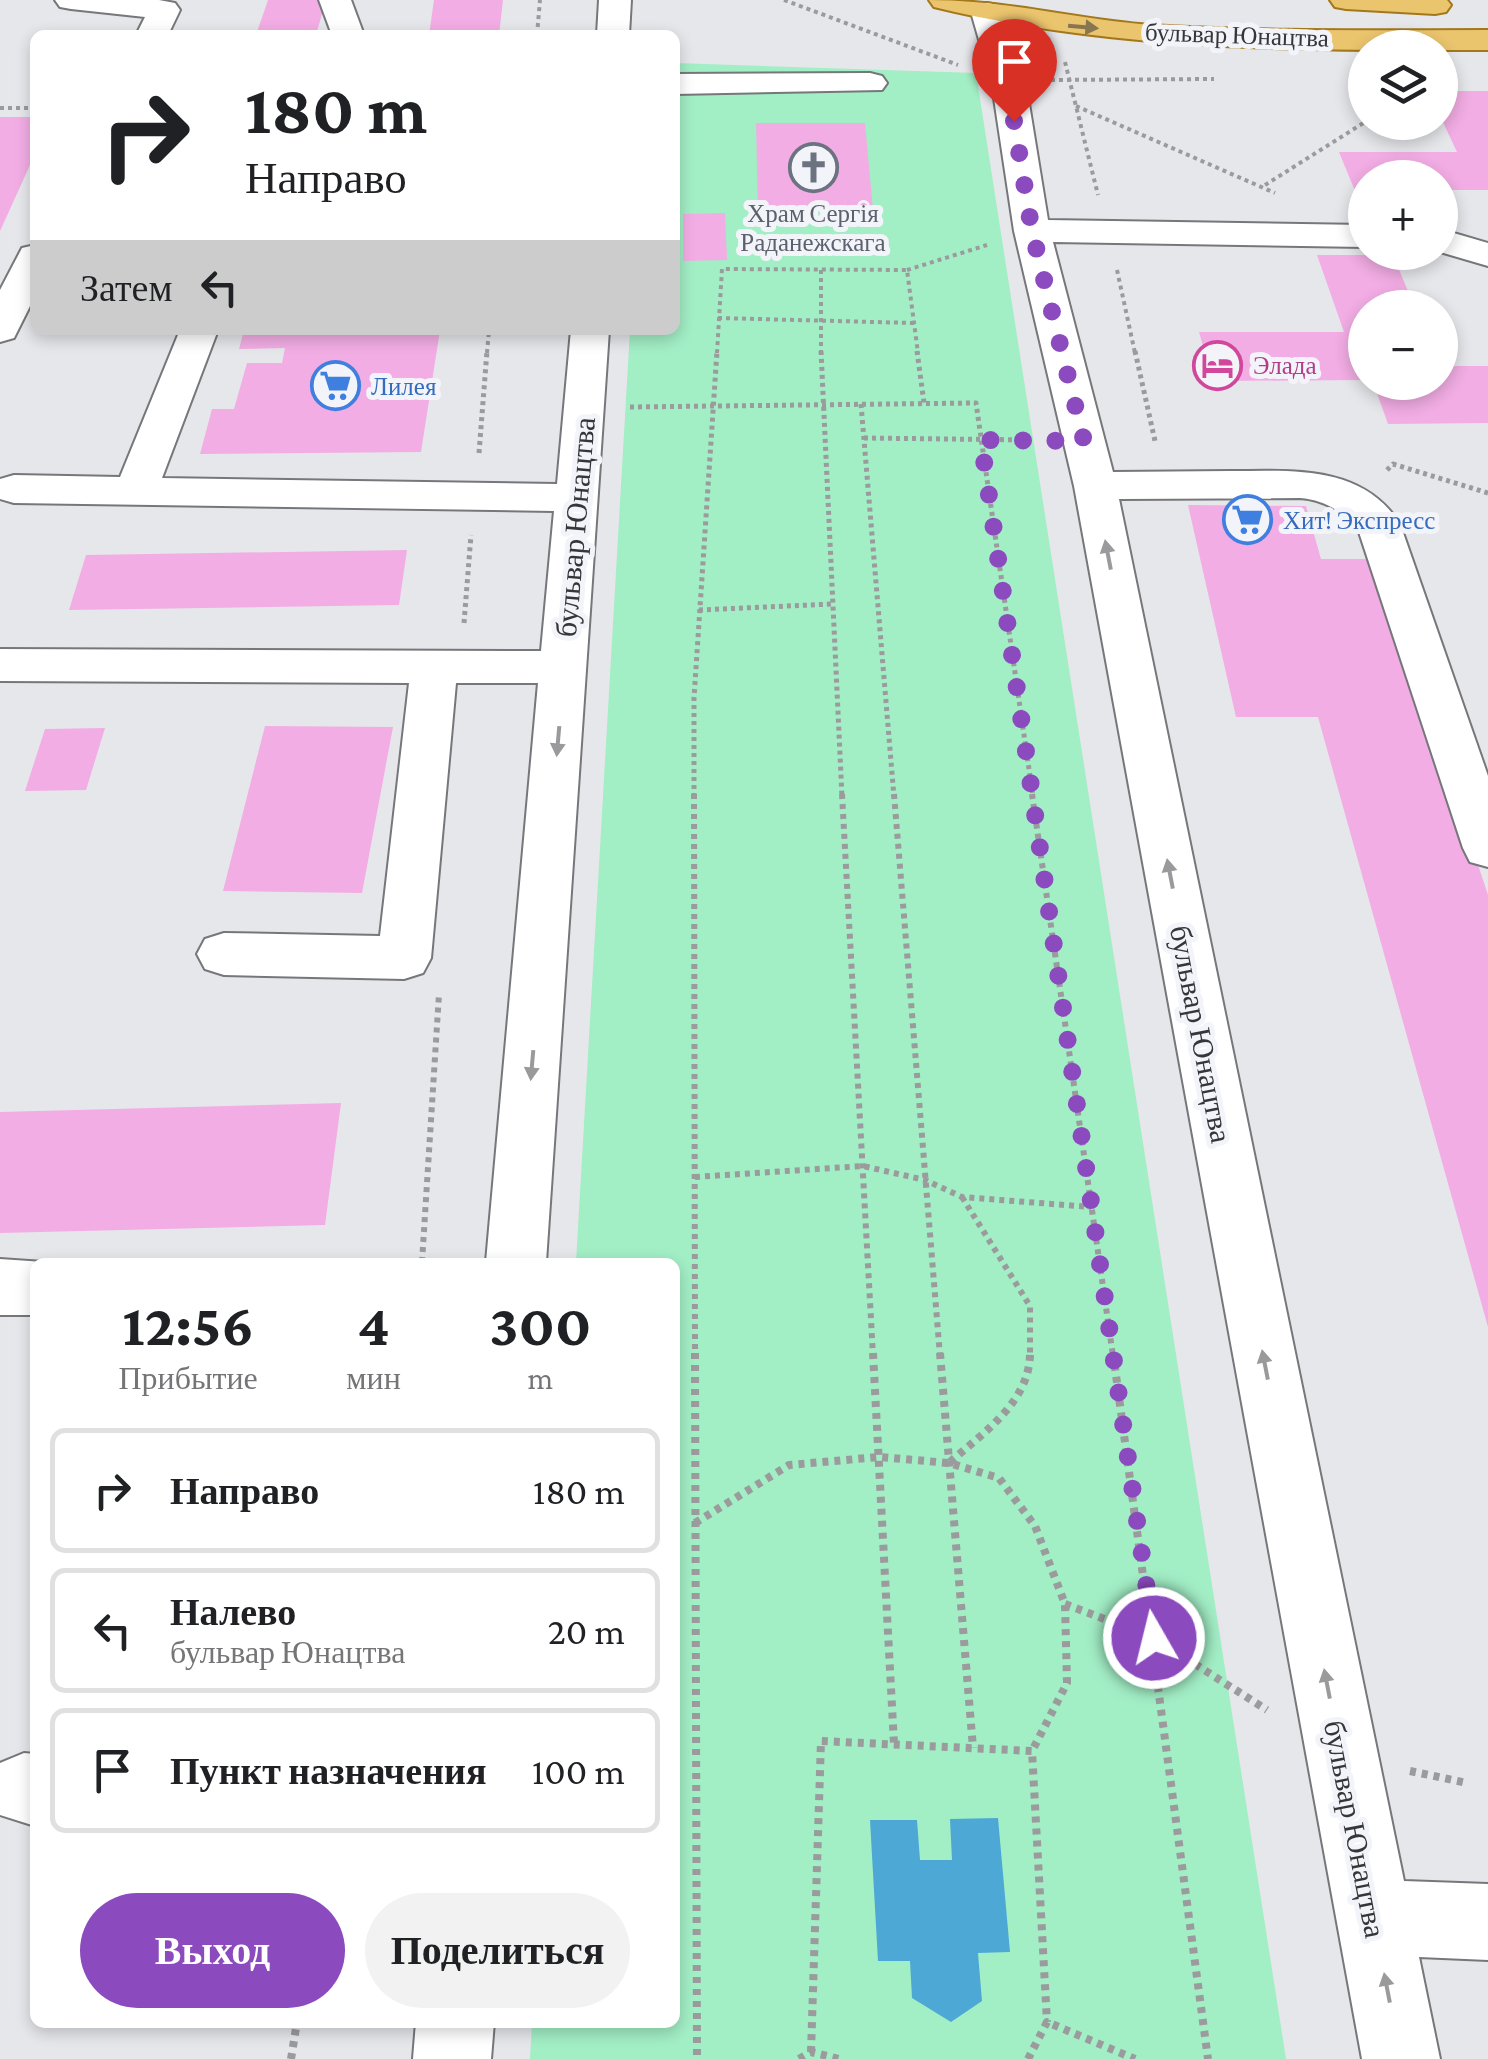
<!DOCTYPE html>
<html lang="ru">
<head>
<meta charset="utf-8">
<style>
	:root { --surface:#fff; --page:#f2f2f2; --text:#202124; --muted:#757577; --line:#e0e0e0; --accent:#8c4abf }
	body { margin:0; font-family:"Crimson Pro",serif; background:var(--page); color:var(--text); height:100vh; display:flex; flex-direction:column; font-size:38px; white-space:nowrap }
	* { box-sizing:border-box; margin:0 }
	p { font-size:32px; color:var(--muted) }
	.icon { flex:none; width:55px; height:55px; fill:none; stroke:currentColor; stroke-width:2; stroke-linecap:round; stroke-linejoin:round }
	.map { position:relative; flex:1; overflow:hidden }
	.details { position:absolute; left:30px; top:1258px; width:650px; height:770px; display:flex; flex-direction:column; background:var(--surface); border-radius:15px; box-shadow:0 5px 15px #0003 }
	.details>* { flex:none }
	.hud { position:absolute; left:30px; top:30px; width:650px; height:305px; border-radius:15px; box-shadow:0 5px 15px #0003; background:#fff; color:var(--text); overflow:hidden }
	.buttons { position:absolute; left:1348px; top:30px; display:grid; gap:20px }
	.buttons a { display:grid; place-items:center; width:110px; height:110px; border-radius:50%; background:var(--surface); box-shadow:0 5px 15px #0003; font-size:50px }
	.pin { position:absolute; display:grid; place-items:center; width:85px; height:85px; color:#fff; margin:-102px -42px; border-radius:50% 50% 50% 0; rotate:-45deg; box-shadow:0 0 10px #0007 }
	.pin .icon { rotate:45deg }
	.me { position:absolute; width:110px; margin:-55px; rotate:352deg; stroke-linejoin:round; filter:drop-shadow(0 0 8px #0008) }
	.turn { display:flex; align-items:center; gap:35px; height:210px; padding:0 50px; font-size:45px }
	.turn .icon { width:130px; height:130px; stroke-width:2.5 }
	.turn b { display:block; font-size:70px; line-height:85px }
	.then { display:flex; align-items:center; height:95px; padding:0 50px; background:#0003; gap:20px; font-size:38px }
	.eta { display:flex; justify-content:space-evenly; align-items:center; height:170px; text-align:center }
	.eta b { font-size:60px; font-weight:700; line-height:70px }
	.primary-button { display:flex; gap:20px; margin-top:auto; padding:20px 50px }
	.primary-button a { flex:1; height:115px; border-radius:60px; background:var(--accent); color:#fff; font-size:40px; font-weight:700; line-height:115px; text-align:center }
	.primary-button a+a { background:var(--page); color:var(--text) }
	ul { padding:0; list-style:none }
	li { display:flex; align-items:center; gap:30px; height:125px; margin:0 20px 15px; padding:0 30px; border:5px solid var(--line); border-radius:15px }
	li div { flex:1 }
	li b { display:block; font-size:38px }
	li em { font-style:normal }
	.map>svg:first-child { display:block }
	.green { fill:#a2eec5 }
	.water { fill:#4ea8d5 }
	.building { fill:#f2ade4 }
	.lines { fill:none; stroke-linecap:round; stroke-linejoin:round }
	.minor-casing { stroke:#76777b; stroke-width:4 }
	.major-casing { stroke:#a3781c; stroke-width:4 }
	.path-far3 { stroke:#9b9b9e; stroke-width:4; stroke-dasharray:4 4; stroke-linecap:butt }
	.path-far2 { stroke:#9b9b9e; stroke-width:5; stroke-dasharray:4 4; stroke-linecap:butt }
	.path-far1 { stroke:#9b9b9e; stroke-width:6; stroke-dasharray:5 5; stroke-linecap:butt }
	.path { stroke:#9b9b9e; stroke-width:8; stroke-dasharray:6 6; stroke-linecap:butt }
	.minor { fill:#fff; fill-rule:evenodd }
	.major { fill:#ebc46e; fill-rule:evenodd }
	.oneway { fill:#877650 }
	.oneway2 { fill:#9a9a9c }
	.route { stroke:#8c4abf; stroke-width:18; stroke-dasharray:0 32.4 }
	.labels { text-anchor:middle; dominant-baseline:central; stroke-width:10; stroke-linejoin:round; paint-order:stroke }
	.far-street-label { font-size:25px; fill:#363638; stroke:#f3f4f9 }
	.far-worship-label { font-size:25px; fill:#5b616d; stroke:#f3f4f9 }
	.far-hotel-label { font-size:25px; fill:#b23c85; stroke:#f3f4f9; text-anchor:start }
	.far-shop-label { font-size:25px; fill:#366cbe; stroke:#f3f4f9; text-anchor:start }
	.street-label { font-size:30px; fill:#363638; stroke:#f3f4f9 }
</style>
</head>
<body>
<div class="map">
<svg width="1488" height="2059" viewBox="0 0 1488 2059">
	<rect width="100%" height="100%" fill="#e6e7eb"/>
	<polygon class="green" points="675,63 976,73 1286,2059 530,2059 532,2023 675,2022 675,1262 576,1262 630,330 675,330"/>
	<polygon class="water" points="998,1818 1010,1952 978,1953 982,2001 951,2022 912,1998 910,1961 878,1961 870,1820 917,1820 920,1860 952,1860 950,1819"/>
	<g class="building">
		<polygon points="268,0 326,0 316,35 256,35"/>
		<polygon points="434,0 503,0 499,35 429,35"/>
		<polygon points="1440,91 1488,91 1488,190 1440,190 1440,178 1365,178 1365,191 1355,191 1339,152 1457,152 1440,116"/>
		<polygon points="0,117 35,117 35,154 0,231"/>
		<polygon points="756,123 865,123 873,210 758,211"/>
		<polygon points="725,213 727,260 683,261 683,214"/>
		<polygon points="1317,255 1393,255 1415,308 1365,308 1365,380 1213,381 1199,332 1344,332"/>
		<polygon points="244,330 440,330 421,452 200,454 212,409 234,409 247,363 282,363 285,348 239,349"/>
		<polygon points="1440,366 1488,366 1488,423 1388,424 1373,382 1440,382"/>
		<polygon points="1188,505 1306,506 1321,559 1377,559 1488,895 1488,1327 1318,717 1236,717"/>
		<polygon points="407,550 399,605 69,610 86,555"/>
		<polygon points="265,726 393,727 362,893 223,891"/>
		<polygon points="105,728 86,790 25,791 45,729"/>
		<polygon points="341,1103 325,1225 0,1233 0,1112"/>
	</g>
	<g class="lines">
		<defs>
			<g id="minor">
				<polygon points="55,0 159,0 175,3 180,10 168,35 136,35 145,17 71,9 60,7"/>
				<polygon points="319,0 351,0 364,35 332,35"/>
				<polygon points="599,0 631,0 629,35 597,35"/>
				<path d="M987 3 998 5 1003 12 1026 85 1048 220 1365 225V247L1053 242 1113 472C1152 472 1191 471 1230 471 1292 471 1362 464 1400 524L1488 776V867L1470 862 1463 848 1358 529C1341 511 1325 500 1300 498L1119 499 1404 1881 1488 1884V1960L1419 1957 1440 2059H1362L1074 486 1014 231 992 85 971 12 976 5Z"/>
				<polygon points="870,73 882,76 887,83 882,90 675,94 675,74"/>
				<polygon points="1440,229 1488,243 1488,266 1440,252"/>
				<polygon points="35,245 35,296 14,338 0,342 0,290 22,248"/>
				<polygon points="180,330 218,330 162,478 557,484 571,330 609,330 546,1262 486,1262 538,683 456,683 431,958 423,973 404,979 224,975 205,969 197,954 205,939 224,933 380,936 409,683 0,681 0,649 541,651 554,511 14,503 0,499 0,479 14,475 120,477"/>
				<polygon points="0,1259 44,1262 35,1262 35,1315 0,1315"/>
				<polygon points="24,1753 35,1754 35,1826 0,1815 0,1763"/>
				<polygon points="416,2022 494,2022 491,2059 413,2059"/>
			</g>
			<g id="major">
				<path d="M929 0C1004 0 1076 19 1150 25 1263 32 1375 30 1488 30V50C1306 50 1118 52 934 7Z"/>
				<polygon points="1330,0 1447,0 1451,5 1446,12 1435,14 1346,9 1335,7"/>
			</g>
		</defs>
		<use href="#minor" class="minor-casing"/>
		<use href="#major" class="major-casing"/>
		<g class="path-far3">
			<polyline points="784,0 958,65"/>
			<polyline points="537,35 540,0"/>
			<polyline points="1065,62 1098,195"/>
			<polyline points="1051,80 1214,79"/>
			<polyline points="1076,106 1275,193"/>
			<polyline points="0,108 35,108"/>
			<polyline points="1265,185 1365,122"/>
			<polyline points="821,270 821,353"/>
			<polyline points="907,270 987,245"/>
			<polyline points="1117,270 1135,353"/>
			<polyline points="718,318 914,323"/>
			<polyline points="487,353 489,330"/>
			<polyline points="717,353 722,269 907,270 918,353"/>
		</g>
		<g class="path-far2">
			<polyline points="821,351 842,797"/>
			<polyline points="917,351 924,403"/>
			<polyline points="1135,351 1155,441"/>
			<polyline points="861,404 894,797"/>
			<polyline points="630,407 976,403 1033,797"/>
			<polyline points="864,438 1032,440"/>
			<polyline points="479,453 487,351"/>
			<polyline points="1387,470 1393,464 1488,493"/>
			<polyline points="699,610 832,604"/>
			<polyline points="464,623 471,535"/>
			<polyline points="694,797 694,698 717,351"/>
		</g>
		<g class="path-far1">
			<polyline points="694,794 695,1356"/>
			<polyline points="842,794 873,1356"/>
			<polyline points="894,794 940,1356"/>
			<polyline points="1032,794 1113,1356"/>
			<polyline points="695,1177 863,1166 925,1180 962,1197 1091,1207"/>
			<polyline points="962,1197 1030,1306 1030,1356"/>
			<polyline points="422,1262 439,994"/>
		</g>
		<g class="path">
			<polyline points="695,1353 697,2059"/>
			<polyline points="873,1353 894,1744"/>
			<polyline points="940,1353 973,1748"/>
			<polyline points="1113,1353 1208,2059"/>
			<path d="M950 1462C983 1433 1030 1402 1030 1353"/>
			<polyline points="695,1523 789,1465 879,1457 949,1463 999,1478 1035,1526 1065,1604 1067,1683 1032,1751"/>
			<polyline points="1065,1604 1154,1638 1267,1710"/>
			<polyline points="1410,1771 1467,1783"/>
			<polyline points="811,2052 821,1741 1032,1751 1047,2022"/>
			<polyline points="291,2059 297,2022"/>
			<polyline points="799,2059 811,2052 839,2059"/>
			<polyline points="1028,2059 1047,2022 1135,2059"/>
		</g>
		<use href="#minor" class="minor"/>
		<use href="#major" class="major"/>
	</g>
	<defs><path id="oneway-solid" d="M-6-.8H1V-3.2L6.5 0L1 3.2V.8H-6Z" transform="scale(2.5)"/></defs>
	<use class="oneway" href="#oneway-solid" transform="translate(1083 27) rotate(5)"/>
	<g class="oneway2">
		<use href="#oneway-solid" transform="translate(1108 555) rotate(-101)"/>
		<use href="#oneway-solid" transform="translate(558 741) rotate(95)"/>
		<use href="#oneway-solid" transform="translate(1170 874) rotate(-101)"/>
		<use href="#oneway-solid" transform="translate(532 1065) rotate(95)"/>
		<use href="#oneway-solid" transform="translate(1265 1365) rotate(-101)"/>
		<use href="#oneway-solid" transform="translate(1327 1684) rotate(-101)"/>
		<use href="#oneway-solid" transform="translate(1387 1988) rotate(-101)"/>
	</g>
	<g class="lines">
		<polyline class="route" points="1014,121 1032,231 1084,441 981,440 1154,1638"/>
	</g>
	<defs>
		<symbol id="church-ring" viewBox="-11 -11 22 22"><circle r="9.5" fill="#f3f4f9" stroke="#6b7280" stroke-width="1.5"/><path d="M-1.2-6h2.4v3.5h3.3v2.4h-3.3V6h-2.4V-.1h-3.3v-2.4h3.3Z" fill="#6b7280"/></symbol>
		<symbol id="hotel-ring" viewBox="-11 -11 22 22"><circle r="9.5" fill="#f3f4f9" stroke="#d1479c" stroke-width="1.5"/><path d="M-6-4.5h1.5V1H6V5H4.5V3h-9V5H-6ZM-4 0a1.8 1.8 0 1 1 3.6 0ZM.5 0V-2.5h3Q6-2.5 6 0Z" fill="#d1479c"/></symbol>
		<symbol id="supermarket-ring" viewBox="-11 -11 22 22"><circle r="9.5" fill="#f3f4f9" stroke="#3f7fe0" stroke-width="1.5"/><path d="M-6-5.5h2.5l.6 2H6L4.5 2H-2.5L-4.4-4H-6ZM-1.5 3.2a1.3 1.3 0 1 0 .1 0ZM3 3.2a1.3 1.3 0 1 0 .1 0Z" fill="#3f7fe0"/></symbol>
	</defs>
	<g fill-rule="evenodd">
		<use href="#church-ring" x="786" y="140" width="55" height="55"/>
		<use href="#hotel-ring" x="1190" y="338" width="55" height="55"/>
		<use href="#supermarket-ring" x="308" y="358" width="55" height="55"/>
		<use href="#supermarket-ring" x="1220" y="492" width="55" height="55"/>
	</g>
	<g class="labels">
		<g class="far-street-label">
			<text transform="translate(1237 35) rotate(2)">бульвар Юнацтва</text>
		</g>
		<g class="far-worship-label">
			<text x="813" y="213">Храм Сергія<tspan x="813" dy="29">Раданежскага</tspan></text>
		</g>
		<g class="far-hotel-label">
			<text x="1253" y="365">Элада</text>
		</g>
		<g class="far-shop-label">
			<text x="371" y="386">Лилея</text>
			<text x="1283" y="520">Хит! Экспресс</text>
		</g>
		<g class="street-label">
			<text transform="translate(575 527) rotate(-85)">бульвар Юнацтва</text>
			<text transform="translate(1201 1034) rotate(79)">бульвар Юнацтва</text>
			<text transform="translate(1355 1829) rotate(79)">бульвар Юнацтва</text>
		</g>
	</g>
</svg>
<div class="buttons">
<a><svg class="icon" aria-label="layers" viewBox="0 0 24 24"><path d="M12 4l9 5-9 5-9-5zM3 14l9 5 9-5"/></svg></a>
<a>+</a>
<a>−</a>
</div>
<div class="pin" style="left:1014px;top:121px;background:#d93025"><svg class="icon" aria-label="arrive" viewBox="0 0 24 24"><path d="M6 21V4h12l-3 4 3 4H6"/></svg></div>
<svg class="me" style="left:1154px;top:1638px" viewBox="-20 -20 40 40"><circle r="17" fill="#8c4abf" stroke="#fff" stroke-width="3"/><path d="M0-11L8 9 0 5-8 9z" fill="#fff"/></svg>
<div class="hud">
<div class="turn"><svg class="icon" aria-label="right" viewBox="0 0 24 24"><path d="M7 20v-9h11M14 6l5 5-5 5"/></svg><div><b>180 m</b>Направо</div></div>
<div class="then">Затем<svg class="icon" aria-label="left" viewBox="0 0 24 24"><path d="M17 20v-9H6M10 6l-5 5 5 5"/></svg></div>
</div>
<section class="details">
<div class="eta">
<div><b>12:56</b><p>Прибытие</p></div>
<div><b>4</b><p>мин</p></div>
<div><b>300</b><p>m</p></div>
</div>
<ul>
<li><svg class="icon" aria-label="right" viewBox="0 0 24 24"><path d="M7 20v-9h11M14 6l5 5-5 5"/></svg><div><b>Направо</b></div><em>180 m</em></li>
<li><svg class="icon" aria-label="left" viewBox="0 0 24 24"><path d="M17 20v-9H6M10 6l-5 5 5 5"/></svg><div><b>Налево</b><p>бульвар Юнацтва</p></div><em>20 m</em></li>
<li><svg class="icon" aria-label="arrive" viewBox="0 0 24 24"><path d="M6 21V4h12l-3 4 3 4H6"/></svg><div><b>Пункт назначения</b></div><em>100 m</em></li>
</ul>
<div class="primary-button"><a>Выход</a><a>Поделиться</a></div>
</section>
</div>
</body>
</html>
